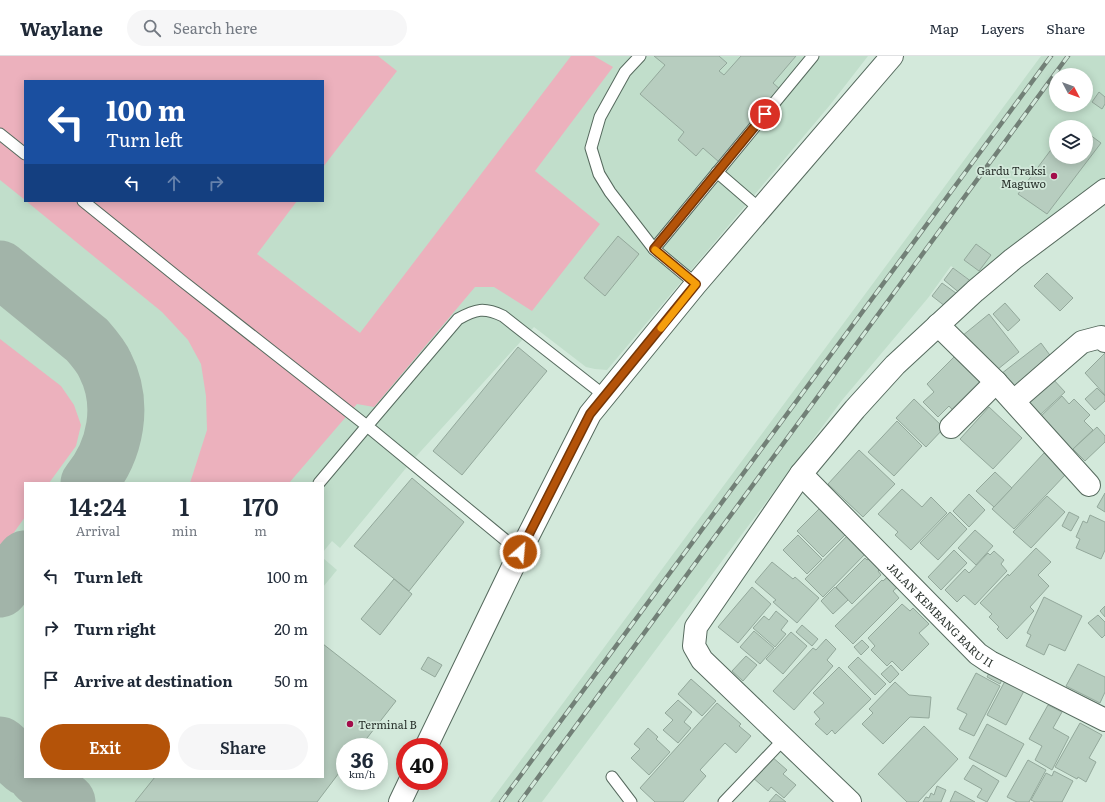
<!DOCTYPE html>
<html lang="en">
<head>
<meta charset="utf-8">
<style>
	:root { --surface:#fff; --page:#f6f6f7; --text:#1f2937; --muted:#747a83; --line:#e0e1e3; --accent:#b45309 }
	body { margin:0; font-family:Literata,serif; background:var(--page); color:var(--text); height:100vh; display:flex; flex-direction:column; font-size:15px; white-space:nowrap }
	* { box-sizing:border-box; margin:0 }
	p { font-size:13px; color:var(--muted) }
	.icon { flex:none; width:22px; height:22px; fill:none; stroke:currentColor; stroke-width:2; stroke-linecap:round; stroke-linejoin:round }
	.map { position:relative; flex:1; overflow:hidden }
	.details { position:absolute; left:24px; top:426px; width:300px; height:296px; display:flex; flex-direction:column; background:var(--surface); border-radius:0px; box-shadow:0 2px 10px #0003 }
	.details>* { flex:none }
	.top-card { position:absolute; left:24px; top:24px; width:300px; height:122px; border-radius:0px; box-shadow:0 2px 10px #0003; background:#1a4fa0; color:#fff; overflow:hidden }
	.needle { width:26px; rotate:131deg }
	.tools { position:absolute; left:1049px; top:12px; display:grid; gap:8px }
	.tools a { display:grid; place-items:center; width:44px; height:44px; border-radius:50%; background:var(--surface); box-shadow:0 2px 10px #0003; font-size:20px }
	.speed { position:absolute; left:336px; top:682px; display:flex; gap:8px; font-size:20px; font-weight:700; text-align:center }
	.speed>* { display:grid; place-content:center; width:52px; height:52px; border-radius:50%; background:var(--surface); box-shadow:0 2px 10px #0003; line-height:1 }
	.speed small { font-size:10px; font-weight:400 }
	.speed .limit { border:6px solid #d22; background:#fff; color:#111 }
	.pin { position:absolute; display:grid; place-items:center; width:34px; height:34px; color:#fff; margin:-17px; border:2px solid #fff; border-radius:50%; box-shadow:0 1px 4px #0007 }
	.me { position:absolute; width:44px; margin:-22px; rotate:27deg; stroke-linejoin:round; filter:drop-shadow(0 0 3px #0008) }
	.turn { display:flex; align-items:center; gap:14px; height:84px; padding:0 16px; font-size:18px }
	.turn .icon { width:52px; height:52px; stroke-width:2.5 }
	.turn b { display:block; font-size:28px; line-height:34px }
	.lanes { display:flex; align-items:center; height:38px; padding:0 16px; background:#0003; justify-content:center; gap:20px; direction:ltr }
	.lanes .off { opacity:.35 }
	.eta { display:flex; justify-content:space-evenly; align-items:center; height:68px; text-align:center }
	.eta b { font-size:24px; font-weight:600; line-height:28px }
	.primary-button { display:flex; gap:8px; margin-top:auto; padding:8px 16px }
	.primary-button a { flex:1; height:46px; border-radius:24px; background:var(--accent); color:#fff; font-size:16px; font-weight:600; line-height:46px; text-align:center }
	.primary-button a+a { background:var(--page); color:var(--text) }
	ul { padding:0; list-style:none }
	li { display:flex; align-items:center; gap:12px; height:52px; padding:0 16px }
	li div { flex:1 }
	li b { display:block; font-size:15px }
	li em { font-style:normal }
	header { display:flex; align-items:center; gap:24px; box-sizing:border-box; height:56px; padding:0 20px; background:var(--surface); border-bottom:1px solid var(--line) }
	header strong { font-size:19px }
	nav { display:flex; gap:22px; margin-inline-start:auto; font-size:14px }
	.search { width:280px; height:36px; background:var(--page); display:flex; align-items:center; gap:10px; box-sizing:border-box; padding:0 14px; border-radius:22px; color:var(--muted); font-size:15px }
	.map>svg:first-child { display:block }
	.built { fill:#c1decb; fill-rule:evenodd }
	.green { fill:#ecb1bd }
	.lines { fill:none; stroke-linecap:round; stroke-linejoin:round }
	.taxiway { stroke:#a2b4a9; stroke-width:57 }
	.building { fill:#b7cdbf; stroke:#93a89b }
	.service-casing { stroke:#566a5e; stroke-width:13 }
	.minor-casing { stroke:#566a5e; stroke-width:24 }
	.tertiary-casing { stroke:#566a5e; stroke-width:24 }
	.service { stroke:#fff; stroke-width:11 }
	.minor { stroke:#fff; stroke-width:22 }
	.tertiary { stroke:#fff; stroke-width:22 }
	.rail-casing { stroke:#728077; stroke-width:4.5 }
	.rail { stroke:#d3e9db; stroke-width:3; stroke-dasharray:9; stroke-linecap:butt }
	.route-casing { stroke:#753606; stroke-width:10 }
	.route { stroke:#b45309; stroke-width:7 }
	.slow { stroke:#f59e0b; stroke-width:7 }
	.poi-dot { fill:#a30c4a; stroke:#d3e9db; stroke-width:1.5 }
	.labels { text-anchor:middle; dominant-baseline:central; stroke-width:3.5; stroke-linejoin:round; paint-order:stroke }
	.poi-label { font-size:11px; fill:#28302b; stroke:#d3e9db; text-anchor:end }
	.street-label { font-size:11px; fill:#28302b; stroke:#d3e9db }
</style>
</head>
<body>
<header>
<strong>Waylane</strong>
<div class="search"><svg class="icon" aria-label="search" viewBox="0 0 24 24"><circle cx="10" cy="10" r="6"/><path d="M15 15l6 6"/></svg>Search here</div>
<nav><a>Map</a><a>Layers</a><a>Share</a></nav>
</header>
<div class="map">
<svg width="1105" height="746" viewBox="0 0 1105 746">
	<rect width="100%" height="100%" fill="#d3e9db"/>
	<g class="built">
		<path d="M0 0H868L830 49 607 314 595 313 586 311 534 271 411 406 340 492 332 485 323 496V427H25V721H323V588L396 645 360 691H345V709L317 746H0ZM25 25H323V145H25Z"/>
		<path d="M1041 0H1105V123L974 227 951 210 928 242 843 343 542 746H490ZM1056 19H1086V49H1056ZM1056 71H1086V101H1056Z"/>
		<polygon points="323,502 337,514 323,531"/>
	</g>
	<g class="green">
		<polygon points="0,0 378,0 397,15 323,111 323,25 25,25 25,144 0,124"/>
		<polygon points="571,0 594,0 613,11 535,115 600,168 532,255 494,231 475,231 374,351 357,348 289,427 190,427 207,374 206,340 201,308 188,284 162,256 26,145 297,145 257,198 360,277"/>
		<polygon points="0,283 61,330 74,349 81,369 76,390 49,427 25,427 25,461 0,496"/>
	</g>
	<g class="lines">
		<g class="taxiway">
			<path d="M0 213 87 284C94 292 101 300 105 309 125 348 116 394 89 427"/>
			<polyline points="0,533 25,503"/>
			<polyline points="0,689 25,711"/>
			<polyline points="37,721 67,746"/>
		</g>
	</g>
	<g class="building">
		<polygon points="654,0 719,0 727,7 719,15 724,19 741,0 796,0 773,27 781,34 719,106 703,92 696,100 678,84 684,76 640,38 665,9"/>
		<polygon points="1099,36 1105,41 1105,48 1102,53 1092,46"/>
		<polygon points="1072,66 1079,71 1068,71"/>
		<polygon points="1086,76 1101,87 1047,158 1018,138 1056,87 1056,101 1086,101"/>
		<polygon points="618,180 639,198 605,240 584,222"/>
		<polygon points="976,188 991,199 979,215 964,204"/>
		<polygon points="953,212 972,226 962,239 944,224"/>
		<polygon points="1047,217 1073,242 1060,255 1034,230"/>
		<polygon points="942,227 960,240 950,254 932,240"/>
		<polygon points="1005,247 1020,264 1008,275 993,258"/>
		<polygon points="989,258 1019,296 992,318 962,280"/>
		<polygon points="1041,287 1052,302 1009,336 997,321"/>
		<polygon points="518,291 547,315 462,419 433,395"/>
		<polygon points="960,295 992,328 959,361 949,350 938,361 923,346 934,336 927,328"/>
		<polygon points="1105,297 1105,339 1085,317"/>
		<polygon points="1052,322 1065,336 1040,359 1027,345"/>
		<polygon points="1097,332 1105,340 1105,345 1095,354 1085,343"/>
		<polygon points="1062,340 1069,348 1074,343 1090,359 1084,365 1093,374 1072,394 1041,360"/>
		<polygon points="914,343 944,372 926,391 896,362"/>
		<polygon points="989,351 1022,382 993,413 960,383"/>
		<polygon points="897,365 922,390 894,420 868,396"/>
		<polygon points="1097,371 1105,380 1105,386 1085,405 1073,393"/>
		<polygon points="859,394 895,428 863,461 828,428"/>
		<polygon points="1044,397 1066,418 1014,473 992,453"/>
		<polygon points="995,416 1012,432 994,451 976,435"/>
		<polygon points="412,422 464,466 409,535 354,490"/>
		<polygon points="902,433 922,451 931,441 947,457 911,494 895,479 898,476 878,458"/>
		<polygon points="1105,437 1105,456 1097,451"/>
		<polygon points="969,438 985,454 969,471 953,455"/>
		<polygon points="1047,440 1065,456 1031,492 1013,476"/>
		<polygon points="820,452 850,474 823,501 797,475"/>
		<polygon points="950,456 967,473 938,504 920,487"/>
		<polygon points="1069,456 1079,461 1071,475 1062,470"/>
		<polygon points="1090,459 1105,466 1105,494 1101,503 1076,492 1080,483 1076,481 1083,465 1087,467"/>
		<polygon points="975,474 993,490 976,509 958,492"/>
		<polygon points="850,477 868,495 823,541 805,523"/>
		<polygon points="798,479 822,503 807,518 783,494"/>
		<polygon points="1036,492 1051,506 1038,519 1049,530 1030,551 1034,555 1007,583 997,573 999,571 989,561 992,558 980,547 1008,518 1009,520"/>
		<polygon points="954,494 967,507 941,534 928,521"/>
		<polygon points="994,495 1004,504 1001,508 1007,515 975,549 964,539 957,546 945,534 965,513 969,517 988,497 990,499"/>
		<polygon points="871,501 881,512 878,515 881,519 852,548 836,531 865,502 867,504"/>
		<polygon points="772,506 793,523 795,521 819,542 797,567 773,546 776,544 755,526"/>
		<polygon points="893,516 903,526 893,535 899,542 853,588 835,570 882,524 883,525"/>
		<polygon points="394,523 412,538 380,579 361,563"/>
		<polygon points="752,531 771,548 738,587 718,571"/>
		<polygon points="835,531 848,544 833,558 821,545"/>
		<polygon points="1044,541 1082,560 1065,595 1049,588 1044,599 1026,590 1031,579 1027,577"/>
		<polygon points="902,548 910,555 913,552 929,568 919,577 929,588 902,615 892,605 887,610 871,594 875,590 868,582"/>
		<polygon points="1105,550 1105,561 1100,555"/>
		<polygon points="776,555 788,565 781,574 786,578 775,591 753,572 764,560 769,564"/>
		<polygon points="1098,559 1105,566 1105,579 1102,582 1088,567"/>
		<polygon points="802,569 818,583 812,590 796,576"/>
		<polygon points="754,575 774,592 760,608 740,591"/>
		<polygon points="791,576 807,590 783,618 766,603"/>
		<polygon points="826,583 836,593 827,604 833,610 794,654 773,635 813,592 816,594"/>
		<polygon points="862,584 869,591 861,599 854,591"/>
		<polygon points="323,588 396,645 360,691 345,691 345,709 317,746 135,746 155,721 323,721"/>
		<polygon points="746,600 757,609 743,625 732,615"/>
		<polygon points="428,601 442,609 435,621 421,613"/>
		<polygon points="858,601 886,628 875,639 848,611"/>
		<polygon points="1078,608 1105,621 1105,636 1100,647 1066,630"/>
		<polygon points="891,609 899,618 890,627 881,618"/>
		<polygon points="839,611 871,643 835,678 832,674 827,679 815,668 820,663 814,656 824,647 813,637"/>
		<polygon points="992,611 1005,617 1000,628 987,621"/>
		<polygon points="976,617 1000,630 974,680 959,673 967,658 957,653"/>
		<polygon points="691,623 716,645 702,660 678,638"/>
		<polygon points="1005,625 1024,635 1006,669 987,659"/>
		<polygon points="895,626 909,639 931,641 929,662 910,661 883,688 862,668 873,657 869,653"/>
		<polygon points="678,644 692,656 684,666 691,672 678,687 663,674 673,664 665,657"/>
		<polygon points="717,647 741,668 739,670 751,680 736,697 725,687 700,714 706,720 683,746 655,746 640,732"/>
		<polygon points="1048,649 1062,656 1053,672 1069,681 1052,714 1035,704 1042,690 1029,683"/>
		<polygon points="1080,667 1102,679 1089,702 1096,706 1086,726 1078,721 1077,723 1055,711"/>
		<polygon points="987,668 1024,688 1006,721 969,702"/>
		<polygon points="924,670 958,703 918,746 907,746 878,718"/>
		<polygon points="648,672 658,681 656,683 670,696 649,719 631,702 640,693 634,688"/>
		<polygon points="771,700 787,714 783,718 796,729 784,742 771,731 768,735 752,721"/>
		<polygon points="1028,704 1046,714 1029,746 1017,746 1007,741"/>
		<polygon points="973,709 999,725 987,746 977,741 982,733 964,723"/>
		<polygon points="1054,715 1073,725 1062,746 1035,746 1031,744 1046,717 1052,720"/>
		<polygon points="937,730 946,734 941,746 923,746 926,741 929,742 931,737 934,739"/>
		<polygon points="955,735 975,746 950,746"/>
		<polygon points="776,738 786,746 769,746"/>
	</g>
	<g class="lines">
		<defs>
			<g id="service">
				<polyline points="640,0 625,16 600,61 591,92 599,118 610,136 654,193"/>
				<polyline points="0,78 25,98"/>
				<polyline points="717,116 761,154"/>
				<polyline points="83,145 181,224 367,370 319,427"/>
				<polyline points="696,228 654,193 813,0"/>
				<path d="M520 496 367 370 458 263C476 253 484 251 503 260L605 340"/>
				<polyline points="612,721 631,746"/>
				<polyline points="724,746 785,682"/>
			</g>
			<g id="minor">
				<polyline points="938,269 996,326 1089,429"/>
				<polyline points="1014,345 1082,286 1101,281 1105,285"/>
				<polyline points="951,371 996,326"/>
				<path id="s1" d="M801 418 978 598 990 606 1105 664"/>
				<polyline points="850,746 702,604 694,590 696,571 801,418 855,353 895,309 975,235 1013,203 1105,134"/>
			</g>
			<g id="tertiary">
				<polyline points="426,691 520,496 590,358 696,228 892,0"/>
				<polyline points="400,746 410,725"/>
			</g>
		</defs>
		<use href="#service" class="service-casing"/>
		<use href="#minor" class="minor-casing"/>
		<use href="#tertiary" class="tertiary-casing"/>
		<use href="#service" class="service"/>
		<use href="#minor" class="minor"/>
		<use href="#tertiary" class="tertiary"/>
		<defs>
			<g id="rail">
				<polyline points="501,746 1051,0"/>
				<polyline points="520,746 1068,0"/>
			</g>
		</defs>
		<use href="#rail" class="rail-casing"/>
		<use href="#rail" class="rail"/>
	</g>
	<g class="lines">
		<defs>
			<polyline id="route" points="520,496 590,358 696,228 654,193 765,58"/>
		</defs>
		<use href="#route" class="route-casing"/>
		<use href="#route" class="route"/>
		<polyline class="slow" points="655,194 696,228 661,272"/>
	</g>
	<g class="poi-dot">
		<circle cx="1054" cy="120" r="4"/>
		<circle cx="350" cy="668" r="4"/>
	</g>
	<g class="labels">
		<g class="poi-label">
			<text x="1046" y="114">Gardu Traksi<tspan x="1046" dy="13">Maguwo</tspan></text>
			<text x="358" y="668" text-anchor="start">Terminal B</text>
		</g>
		<g class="street-label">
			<text stroke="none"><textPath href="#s1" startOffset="198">JALAN KEMBANG BARU II</textPath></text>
		</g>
	</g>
</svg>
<div class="tools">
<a><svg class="needle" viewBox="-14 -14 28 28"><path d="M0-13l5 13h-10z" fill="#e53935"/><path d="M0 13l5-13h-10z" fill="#747a83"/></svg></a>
<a><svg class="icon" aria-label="layers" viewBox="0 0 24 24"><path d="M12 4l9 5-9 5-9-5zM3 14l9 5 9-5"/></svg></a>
</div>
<div class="speed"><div>36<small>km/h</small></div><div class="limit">40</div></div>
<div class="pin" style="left:765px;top:58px;background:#d93025"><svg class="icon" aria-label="arrive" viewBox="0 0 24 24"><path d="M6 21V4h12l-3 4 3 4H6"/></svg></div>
<svg class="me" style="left:520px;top:496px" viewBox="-20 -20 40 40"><circle r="17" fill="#b45309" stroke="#fff" stroke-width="3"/><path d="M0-11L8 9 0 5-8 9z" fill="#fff"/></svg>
<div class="top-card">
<div class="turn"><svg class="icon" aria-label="left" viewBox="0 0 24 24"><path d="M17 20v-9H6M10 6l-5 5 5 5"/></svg><div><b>100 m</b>Turn left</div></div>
<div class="lanes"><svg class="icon" aria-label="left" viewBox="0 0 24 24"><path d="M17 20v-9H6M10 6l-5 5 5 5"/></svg><svg class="icon off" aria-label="ahead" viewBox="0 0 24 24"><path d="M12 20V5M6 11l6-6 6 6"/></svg><svg class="icon off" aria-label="right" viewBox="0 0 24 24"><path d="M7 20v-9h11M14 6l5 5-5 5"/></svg></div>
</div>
<section class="details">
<div class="eta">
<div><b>14:24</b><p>Arrival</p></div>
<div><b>1</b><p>min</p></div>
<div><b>170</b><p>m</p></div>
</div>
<ul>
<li><svg class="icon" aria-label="left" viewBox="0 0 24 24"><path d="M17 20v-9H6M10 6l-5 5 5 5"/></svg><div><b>Turn left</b></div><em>100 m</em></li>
<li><svg class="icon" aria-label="right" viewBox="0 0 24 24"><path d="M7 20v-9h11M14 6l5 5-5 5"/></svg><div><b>Turn right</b></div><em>20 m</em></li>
<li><svg class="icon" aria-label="arrive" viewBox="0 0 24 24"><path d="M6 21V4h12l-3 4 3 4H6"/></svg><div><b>Arrive at destination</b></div><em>50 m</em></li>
</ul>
<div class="primary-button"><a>Exit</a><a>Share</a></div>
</section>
</div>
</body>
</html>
